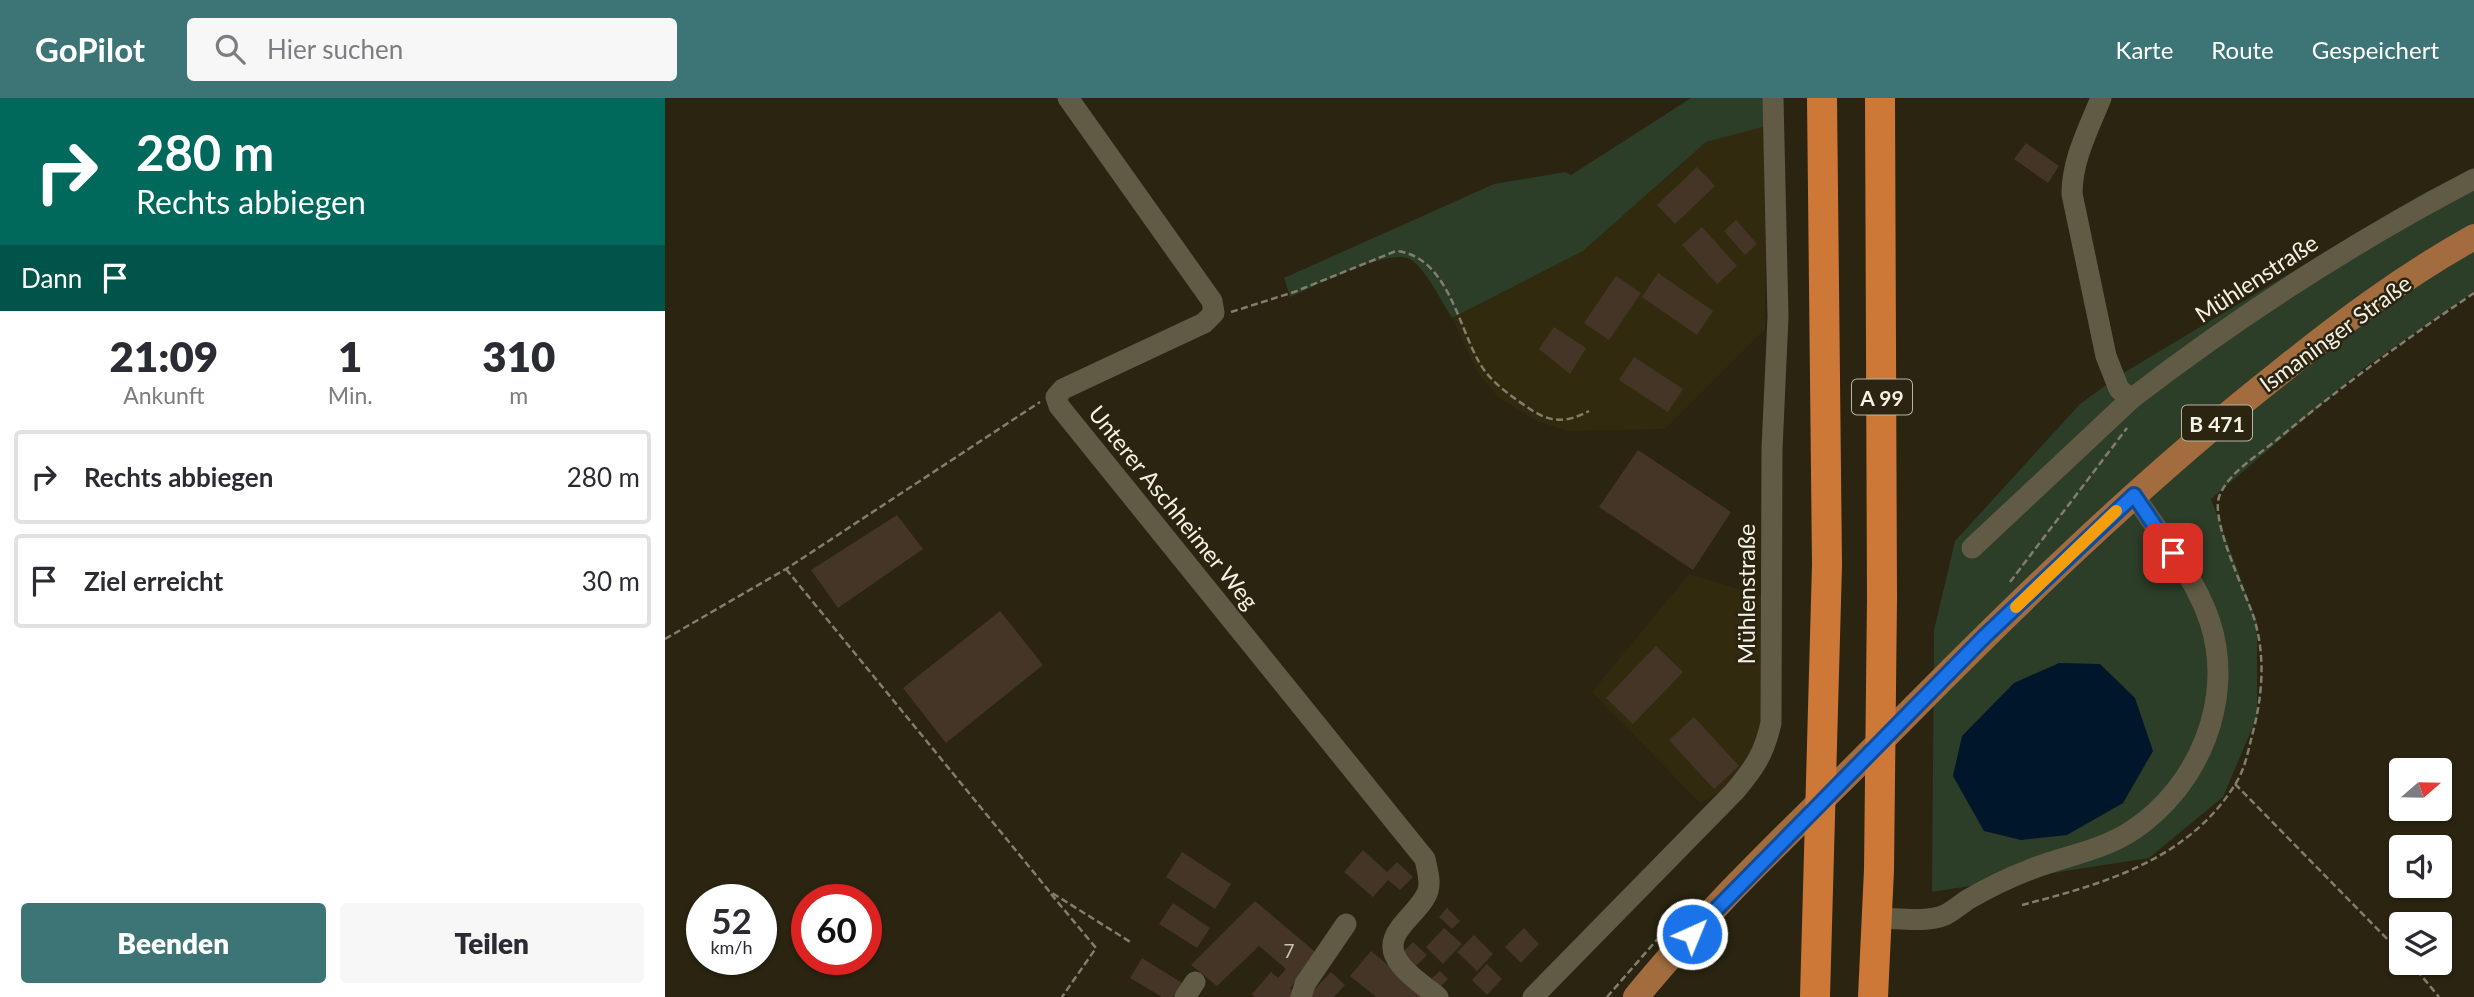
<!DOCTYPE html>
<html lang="de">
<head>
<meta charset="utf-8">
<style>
	:root { --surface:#fff; --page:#f7f7f7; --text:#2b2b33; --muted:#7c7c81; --line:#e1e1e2; --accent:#3d7476 }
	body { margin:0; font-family:Lato,sans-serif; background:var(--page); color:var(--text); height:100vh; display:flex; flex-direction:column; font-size:26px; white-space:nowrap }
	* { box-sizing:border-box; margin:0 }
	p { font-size:23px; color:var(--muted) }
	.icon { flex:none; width:38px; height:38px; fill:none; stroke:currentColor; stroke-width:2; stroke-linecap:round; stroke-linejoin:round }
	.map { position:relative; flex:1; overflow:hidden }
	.sheet { display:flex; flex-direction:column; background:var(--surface); width:665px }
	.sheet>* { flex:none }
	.banner { background:#00695c; color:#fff; overflow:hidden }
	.needle { width:46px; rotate:70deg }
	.buttons { position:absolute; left:1724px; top:660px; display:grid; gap:14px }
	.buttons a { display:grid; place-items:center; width:63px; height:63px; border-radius:7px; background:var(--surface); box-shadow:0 2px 5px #0004; font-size:35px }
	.speed { position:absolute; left:21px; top:786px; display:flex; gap:14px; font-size:35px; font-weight:700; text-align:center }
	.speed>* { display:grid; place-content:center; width:91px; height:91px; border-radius:50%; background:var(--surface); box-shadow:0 2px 5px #0004; line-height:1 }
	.speed small { font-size:18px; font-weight:400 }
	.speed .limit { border:10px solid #d22; background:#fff; color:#111 }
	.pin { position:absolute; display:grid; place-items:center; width:60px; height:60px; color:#fff; margin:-30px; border-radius:14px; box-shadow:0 4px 10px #0006 }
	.me { position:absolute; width:77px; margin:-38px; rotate:44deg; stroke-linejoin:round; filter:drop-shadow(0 0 5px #0008) }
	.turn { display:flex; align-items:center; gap:24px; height:147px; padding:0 21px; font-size:32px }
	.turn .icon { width:91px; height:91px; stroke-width:2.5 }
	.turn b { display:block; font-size:49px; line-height:60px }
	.then { display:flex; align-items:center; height:66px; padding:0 21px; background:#0003; gap:14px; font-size:26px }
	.eta { display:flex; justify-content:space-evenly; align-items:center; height:119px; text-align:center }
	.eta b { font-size:42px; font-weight:800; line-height:49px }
	.action { display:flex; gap:14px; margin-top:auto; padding:14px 21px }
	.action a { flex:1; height:80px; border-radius:7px; background:var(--accent); color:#fff; font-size:28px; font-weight:800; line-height:80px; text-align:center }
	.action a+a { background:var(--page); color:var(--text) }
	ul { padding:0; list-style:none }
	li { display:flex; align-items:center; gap:21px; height:94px; margin:0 14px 10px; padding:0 7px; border:4px solid var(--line); border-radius:7px }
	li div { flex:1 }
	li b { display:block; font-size:26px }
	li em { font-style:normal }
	header { display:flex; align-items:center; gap:42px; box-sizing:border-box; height:98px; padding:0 35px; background:var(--accent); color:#fff }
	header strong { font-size:33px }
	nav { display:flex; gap:38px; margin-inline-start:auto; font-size:24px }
	.search { width:490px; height:63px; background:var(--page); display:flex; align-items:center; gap:18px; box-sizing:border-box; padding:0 24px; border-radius:7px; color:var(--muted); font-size:26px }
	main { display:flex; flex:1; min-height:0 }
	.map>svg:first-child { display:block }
	.built { fill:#322a0f }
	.green { fill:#2c3d28 }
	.water { fill:#00162a }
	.building { fill:#453527 }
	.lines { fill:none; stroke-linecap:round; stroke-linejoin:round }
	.path { stroke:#827d6d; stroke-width:2.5; stroke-dasharray:7 3.5; stroke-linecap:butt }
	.minor { stroke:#615b46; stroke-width:21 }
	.major { stroke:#a26c3e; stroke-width:26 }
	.highway { stroke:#ce7838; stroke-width:30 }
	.route-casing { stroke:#114b97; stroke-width:18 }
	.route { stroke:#1a73e8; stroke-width:12 }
	.slow { stroke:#f59e0b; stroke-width:12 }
	.labels { text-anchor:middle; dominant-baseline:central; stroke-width:5; stroke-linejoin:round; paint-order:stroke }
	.number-label { font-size:19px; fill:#c8c2b6 }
	.shield { fill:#2a2411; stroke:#b7b4a5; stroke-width:2 }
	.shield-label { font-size:21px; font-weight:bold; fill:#f4f1e5 }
	.street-label { font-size:23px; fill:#f4f1e5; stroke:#2a2411 }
</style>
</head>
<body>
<header>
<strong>GoPilot</strong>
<div class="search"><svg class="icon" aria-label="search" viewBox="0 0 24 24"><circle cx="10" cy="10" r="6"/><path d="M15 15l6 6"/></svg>Hier suchen</div>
<nav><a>Karte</a><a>Route</a><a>Gespeichert</a></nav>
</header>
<main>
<section class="sheet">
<div class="banner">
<div class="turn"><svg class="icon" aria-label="right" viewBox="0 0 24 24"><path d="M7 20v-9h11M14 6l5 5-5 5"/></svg><div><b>280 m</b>Rechts abbiegen</div></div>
<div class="then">Dann<svg class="icon" aria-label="arrive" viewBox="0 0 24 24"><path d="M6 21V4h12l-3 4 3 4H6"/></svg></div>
</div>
<div class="eta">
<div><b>21:09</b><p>Ankunft</p></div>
<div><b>1</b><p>Min.</p></div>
<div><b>310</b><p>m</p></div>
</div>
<ul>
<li><svg class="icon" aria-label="right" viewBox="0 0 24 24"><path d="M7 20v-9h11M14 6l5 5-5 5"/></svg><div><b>Rechts abbiegen</b></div><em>280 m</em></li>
<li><svg class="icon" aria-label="arrive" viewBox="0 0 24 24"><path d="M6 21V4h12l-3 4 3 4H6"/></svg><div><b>Ziel erreicht</b></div><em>30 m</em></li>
</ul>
<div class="action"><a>Beenden</a><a>Teilen</a></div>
</section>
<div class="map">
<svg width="1809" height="899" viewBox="0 0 1809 899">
	<rect width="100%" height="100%" fill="#2a2411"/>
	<g class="built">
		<polygon points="1102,28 1100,231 1000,331 902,333 870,322 833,299 811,272 787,220 918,153 1041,44"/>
		<polygon points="1024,476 1100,499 1102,598 1093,645 1078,672 1053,695 1035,705 927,594"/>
	</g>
	<g class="green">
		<path d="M1026 0H1100L1102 28 1041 44 918 153 787 220C778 206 757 164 742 160 717 153 650 189 625 199L619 180 829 86 900 74 906 77Z"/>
		<polygon points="1809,71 1809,194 1699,270 1546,401 1592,524 1592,619 1558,699 1484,760 1267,794 1269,532 1290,443 1415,306 1455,277 1757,96"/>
	</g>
	<polygon class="water" points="1394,565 1435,566 1470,600 1488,653 1458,705 1402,737 1356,742 1319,733 1288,678 1297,638 1349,585"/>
	<g class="building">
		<polygon points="1361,45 1394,68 1383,85 1349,61"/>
		<polygon points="1032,69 1050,88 1010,126 992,107"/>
		<polygon points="1071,122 1092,146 1080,157 1059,133"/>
		<polygon points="1037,129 1072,168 1052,186 1017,147"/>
		<polygon points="993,175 1048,213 1032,237 977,199"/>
		<polygon points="951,178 976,195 944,242 919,225"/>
		<polygon points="889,229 921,250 905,276 874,251"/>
		<polygon points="969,259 1018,291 1003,314 954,282"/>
		<polygon points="973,352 1066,414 1028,472 934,409"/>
		<polygon points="232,417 258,451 173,510 146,472"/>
		<polygon points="335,513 378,567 281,645 238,590"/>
		<polygon points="991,548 1018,574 968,626 941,600"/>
		<polygon points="1029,619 1074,668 1049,691 1004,642"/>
		<polygon points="698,752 722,774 732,764 748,779 735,792 723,782 708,799 679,774"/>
		<polygon points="517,754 566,786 550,811 501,779"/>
		<polygon points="590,803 654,857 625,890 634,899 590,899 587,896 606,874 613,880 621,871 594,848 552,888 526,867"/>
		<polygon points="508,805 545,830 532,850 494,826"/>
		<polygon points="782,810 795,823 787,831 774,819"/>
		<polygon points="779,830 797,846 778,866 761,849"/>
		<polygon points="859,830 874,846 856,865 840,849"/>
		<polygon points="809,837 828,856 812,873 792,854"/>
		<polygon points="748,844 762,857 751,868 737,855"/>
		<polygon points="706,853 761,899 711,899 685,878"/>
		<polygon points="477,860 517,885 508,899 497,899 465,880"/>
		<polygon points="822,866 837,881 822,897 807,882"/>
		<polygon points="775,873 783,881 775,889 767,880"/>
		<polygon points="666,874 680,887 669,899 642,899"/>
	</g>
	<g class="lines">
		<g class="path">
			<path d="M566 214 629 194 731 153C782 158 793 227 814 264 825 284 846 298 865 311 886 325 901 325 924 313"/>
			<polyline points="121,471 384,793 467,845"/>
			<polyline points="1345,484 1462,330"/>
			<polyline points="0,541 121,471 375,304"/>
			<polyline points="1570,686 1736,855"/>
			<polyline points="386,796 431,850 397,899"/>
			<path d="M1357 807C1438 786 1524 762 1571 685 1581 669 1584 648 1589 630 1598 593 1600 556 1589 520 1580 493 1546 424 1554 399 1563 374 1594 357 1614 340 1677 288 1741 241 1809 195"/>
			<polyline points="1745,864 1774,899"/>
			<polyline points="942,899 1010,821"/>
		</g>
		<g class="minor">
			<path d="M403 0 547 203 549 215 539 225 398 291 391 299 394 308 760 761C762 772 766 782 763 793 754 819 710 836 736 867 745 879 761 889 773 899"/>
			<path d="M1436 0C1423 32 1407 62 1407 96L1441 258 1454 291 1466 301C1574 218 1688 144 1809 81"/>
			<polyline points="1307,450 1466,301"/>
			<path d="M1211 820C1232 820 1261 825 1280 817 1288 813 1295 807 1302 802 1321 791 1343 780 1364 772 1398 758 1437 753 1468 732 1534 688 1570 601 1545 524 1530 478 1495 437 1469 397"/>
			<polyline points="520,899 530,884"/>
			<polyline points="636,899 640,886 681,826"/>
			<path d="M868 899 1070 693C1090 669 1099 656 1106 625L1107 351 1113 219 1108 0"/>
		</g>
		<path class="major" d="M971 899C1045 808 1133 727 1215 644 1342 515 1471 388 1613 276 1675 226 1739 178 1809 139"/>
		<g class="highway">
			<polyline points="1150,899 1162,467 1157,0"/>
			<polyline points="1208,899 1214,772 1217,500 1215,0"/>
		</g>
	</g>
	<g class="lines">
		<defs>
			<polyline id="route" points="1027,836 1320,538 1469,397 1508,455"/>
		</defs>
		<use href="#route" class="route-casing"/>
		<use href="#route" class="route"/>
		<polyline class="slow" points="1351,509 1451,413"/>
	</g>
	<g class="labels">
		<g class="number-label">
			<text x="624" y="852">7</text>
		</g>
		<g class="shield">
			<rect x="1187" y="281.5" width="60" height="35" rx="5"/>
			<rect x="1517" y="307.5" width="70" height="35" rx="5"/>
		</g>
		<g class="shield-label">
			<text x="1217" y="299">A 99</text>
			<text x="1552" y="325">B 471</text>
		</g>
		<g class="street-label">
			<text transform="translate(1591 180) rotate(-33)">Mühlenstraße</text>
			<text transform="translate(1670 235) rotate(-36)">Ismaninger Straße</text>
			<text transform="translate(509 409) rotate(51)">Unterer Aschheimer Weg</text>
			<text transform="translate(1081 496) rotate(-90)">Mühlenstraße</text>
		</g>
	</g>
</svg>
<div class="buttons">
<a><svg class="needle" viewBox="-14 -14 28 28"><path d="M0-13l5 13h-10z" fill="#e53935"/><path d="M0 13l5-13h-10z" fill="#7c7c81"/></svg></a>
<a><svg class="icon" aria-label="sound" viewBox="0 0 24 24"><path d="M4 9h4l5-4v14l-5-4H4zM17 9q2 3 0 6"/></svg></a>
<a><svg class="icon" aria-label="layers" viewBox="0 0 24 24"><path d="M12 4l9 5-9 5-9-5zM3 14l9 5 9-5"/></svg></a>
</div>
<div class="speed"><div>52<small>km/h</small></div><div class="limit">60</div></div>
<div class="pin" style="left:1508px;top:455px;background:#d93025"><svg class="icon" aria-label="arrive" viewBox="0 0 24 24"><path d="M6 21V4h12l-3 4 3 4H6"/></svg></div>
<svg class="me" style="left:1027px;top:836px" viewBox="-20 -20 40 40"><circle r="17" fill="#1a73e8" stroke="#fff" stroke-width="3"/><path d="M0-11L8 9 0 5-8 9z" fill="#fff"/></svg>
</div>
</main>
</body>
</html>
